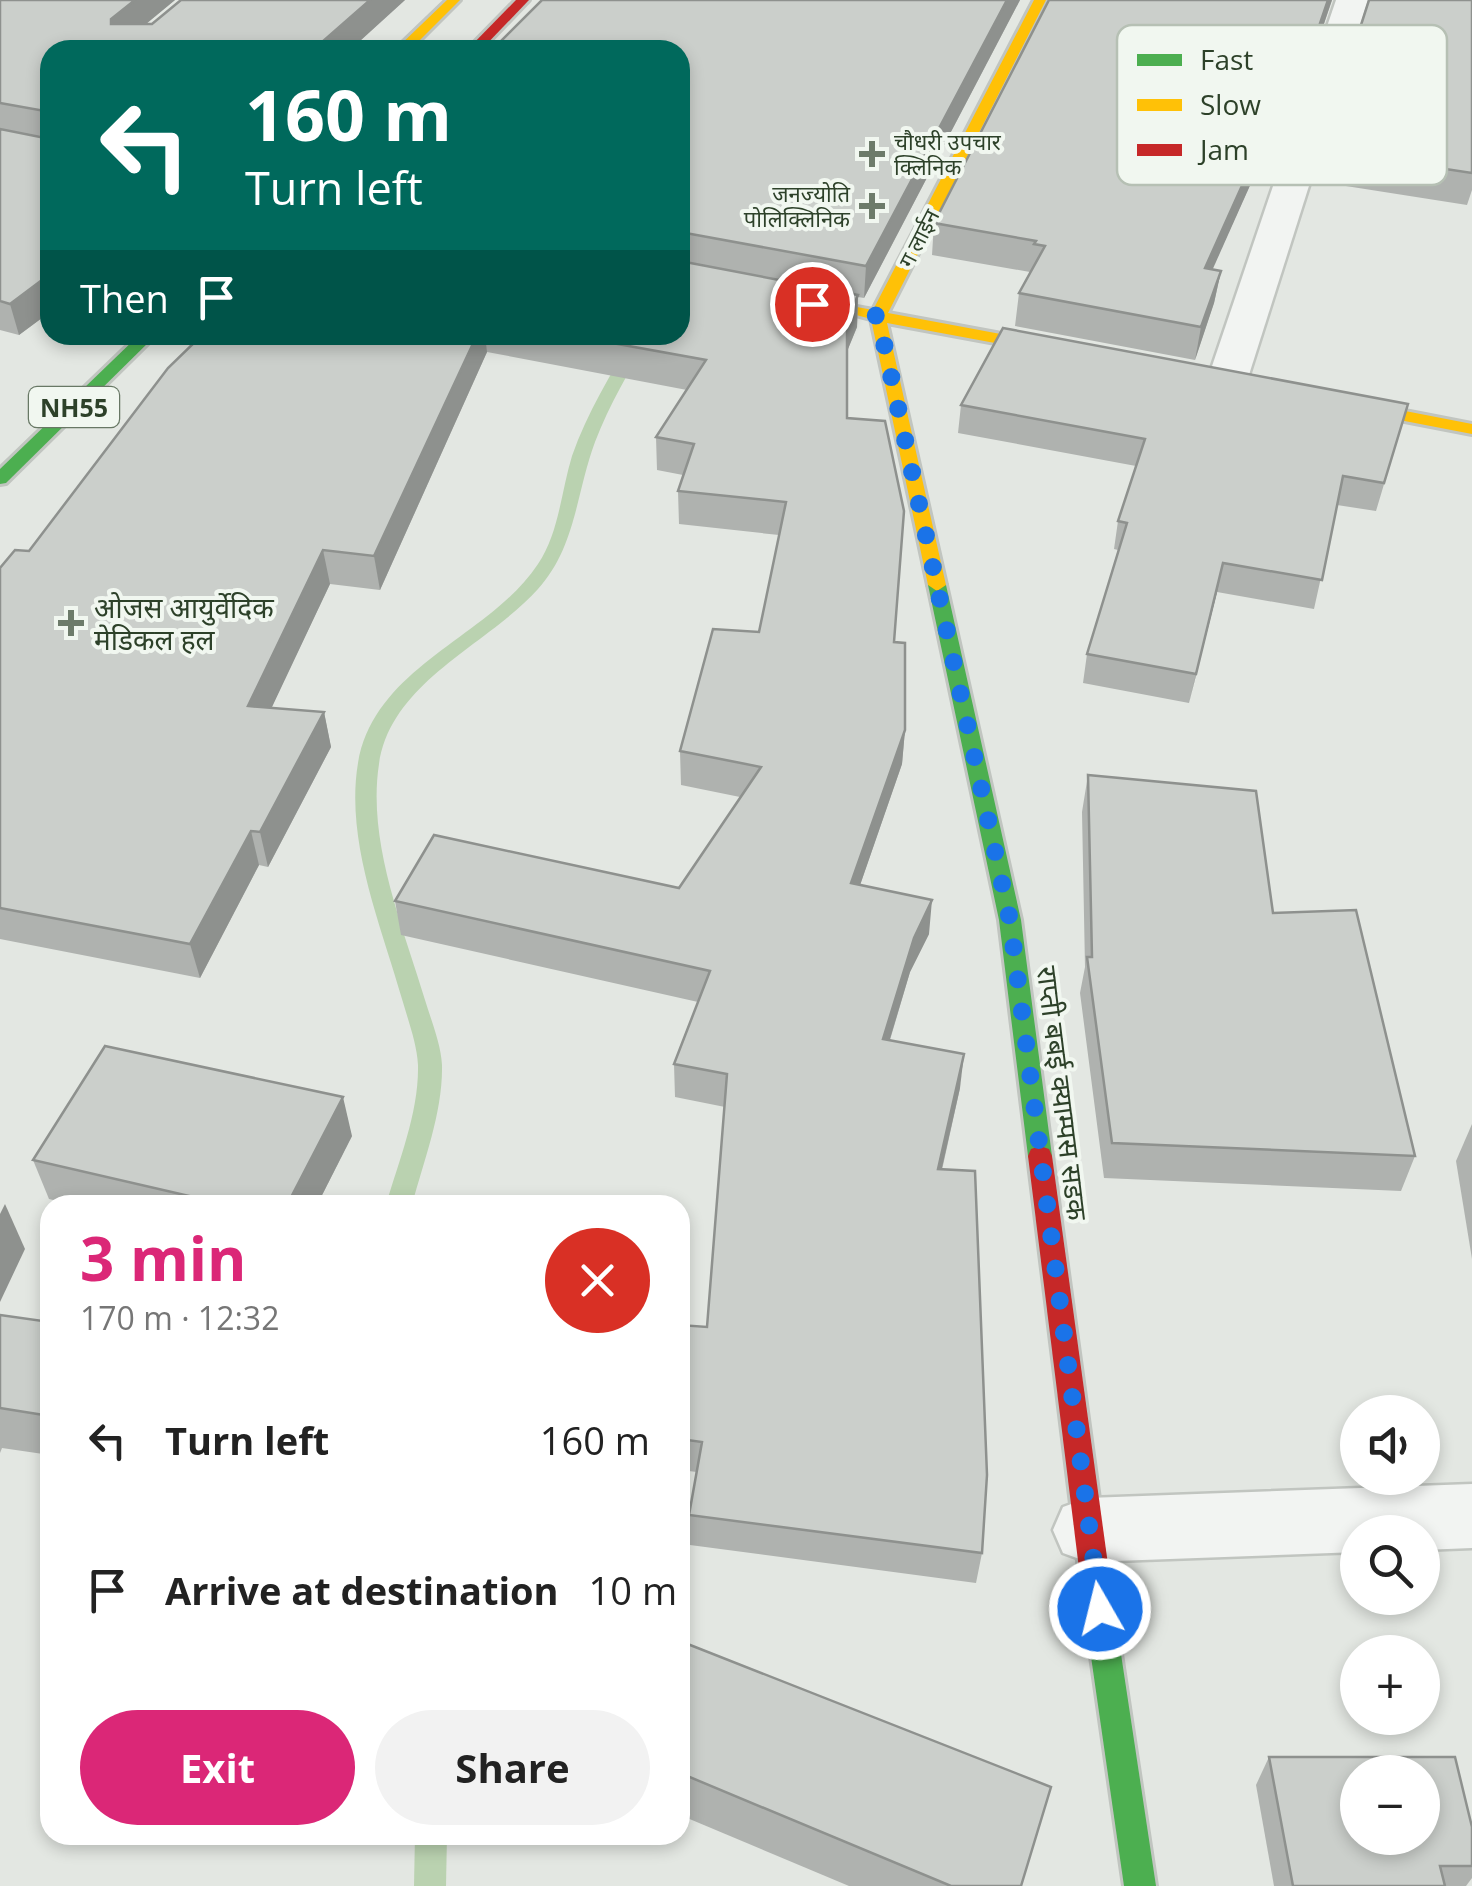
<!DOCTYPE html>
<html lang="en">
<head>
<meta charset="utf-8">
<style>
	:root { --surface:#fff; --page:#f2f2f2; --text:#222; --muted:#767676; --accent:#db2777 }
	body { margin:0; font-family:"Open Sans","Noto Sans Devanagari",sans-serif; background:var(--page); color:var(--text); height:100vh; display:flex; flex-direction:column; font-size:38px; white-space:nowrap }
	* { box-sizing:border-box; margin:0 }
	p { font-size:32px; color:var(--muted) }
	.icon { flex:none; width:55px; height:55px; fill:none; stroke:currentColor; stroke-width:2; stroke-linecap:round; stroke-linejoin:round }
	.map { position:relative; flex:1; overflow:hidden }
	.panel { position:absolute; left:40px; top:1195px; width:650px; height:650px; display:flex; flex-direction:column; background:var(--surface); border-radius:30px; box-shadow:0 5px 15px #0003 }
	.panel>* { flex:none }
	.top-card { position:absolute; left:40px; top:40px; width:650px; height:305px; border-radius:30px; box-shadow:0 5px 15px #0003; background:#00695c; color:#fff; overflow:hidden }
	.tools { position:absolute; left:1340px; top:1395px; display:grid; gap:20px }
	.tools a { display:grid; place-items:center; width:100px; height:100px; border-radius:50%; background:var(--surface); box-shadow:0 5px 15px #0003; font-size:50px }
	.pin { position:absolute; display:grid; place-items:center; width:85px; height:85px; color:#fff; margin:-42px; border:5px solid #fff; border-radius:50%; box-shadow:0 2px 10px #0007 }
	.me { position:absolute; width:110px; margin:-55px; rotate:352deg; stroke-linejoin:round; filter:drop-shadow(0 0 8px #0008) }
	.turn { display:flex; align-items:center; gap:35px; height:210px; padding:0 40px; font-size:45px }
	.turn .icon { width:130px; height:130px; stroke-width:2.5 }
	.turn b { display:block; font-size:70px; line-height:85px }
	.then { display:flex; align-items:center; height:95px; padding:0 40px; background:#0003; gap:20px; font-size:38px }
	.round { display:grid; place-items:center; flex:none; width:105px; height:105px; border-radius:52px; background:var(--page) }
	.head { display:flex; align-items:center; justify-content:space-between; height:170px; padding:0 40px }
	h1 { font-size:60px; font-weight:700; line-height:75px; color:var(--accent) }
	.cta { display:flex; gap:20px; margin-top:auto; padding:20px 40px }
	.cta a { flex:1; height:115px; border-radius:60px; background:var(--accent); color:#fff; font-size:40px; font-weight:700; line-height:115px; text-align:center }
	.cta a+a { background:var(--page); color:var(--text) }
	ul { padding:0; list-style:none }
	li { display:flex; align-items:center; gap:30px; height:150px; padding:0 40px }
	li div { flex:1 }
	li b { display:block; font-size:38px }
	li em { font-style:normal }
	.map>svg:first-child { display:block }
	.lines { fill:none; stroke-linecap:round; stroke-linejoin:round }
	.stream { fill:#bad2b0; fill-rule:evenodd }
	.street-casing { stroke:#c1c5c0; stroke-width:5 }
	.fast-casing { stroke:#c1c5c0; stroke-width:6 }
	.slow-casing { stroke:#c1c5c0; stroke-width:6 }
	.jam-casing { stroke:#c1c5c0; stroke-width:6 }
	.street { fill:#f2f4f2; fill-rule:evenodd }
	.fast { fill:#4caf50; fill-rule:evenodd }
	.slow { fill:#ffc107; fill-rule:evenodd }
	.jam { fill:#c62828; fill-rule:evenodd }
	.wall { fill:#afb2af }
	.shaded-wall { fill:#8e918e }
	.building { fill:#cbcfcb; stroke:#8e918e; stroke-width:2.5; fill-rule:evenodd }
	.route { stroke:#1a73e8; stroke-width:18; stroke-dasharray:0 32.4 }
	.poi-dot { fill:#6d7b6a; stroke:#f1f7f0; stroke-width:4 }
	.labels { text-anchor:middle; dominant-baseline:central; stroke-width:8; stroke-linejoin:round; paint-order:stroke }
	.far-poi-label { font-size:22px; fill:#2d4129; stroke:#f1f7f0; text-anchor:start }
	.far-street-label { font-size:22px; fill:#2d4129; stroke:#f1f7f0 }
	.shield { fill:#f1f7f0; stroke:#687865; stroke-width:2.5 }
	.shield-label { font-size:25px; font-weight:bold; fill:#2d4129 }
	.poi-label { font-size:28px; fill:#2d4129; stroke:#f1f7f0; text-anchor:start }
	.street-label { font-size:28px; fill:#2d4129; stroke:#f1f7f0 }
	.key { fill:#f1f7f0; stroke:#b6c0b4; stroke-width:2.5 }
	.key-label { font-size:28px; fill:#2d4129 }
</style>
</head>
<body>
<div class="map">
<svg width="1472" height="1886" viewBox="0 0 1472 1886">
	<rect width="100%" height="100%" fill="#e3e7e2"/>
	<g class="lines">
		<g class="stream">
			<path d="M634 335H650C630 370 609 405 595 442 576 493 576 547 538 589 488 645 391 681 379 764 367 842 403 926 425 1000 431 1020 441 1044 442 1065 443 1112 424 1160 412 1205H386C399 1160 419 1112 418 1065 417 1044 408 1020 402 999 381 925 345 841 358 763 375 665 489 638 538 564 559 533 561 492 572 456 587 413 611 374 634 335Z"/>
			<polygon points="415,1835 447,1835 446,1886 414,1886"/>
		</g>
		<defs>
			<g id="street">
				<polygon points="1336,0 1368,0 1247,381 1241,390 1227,393 1213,390 1207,381"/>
				<polygon points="1472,1484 1472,1548 1422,1550 1422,1532 1358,1532 1358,1552 1088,1562 1063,1553 1053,1530 1063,1507 1088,1498"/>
			</g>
			<g id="fast">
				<polygon points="139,335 156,335 6,483 0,484 0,469"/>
				<polygon points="937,579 946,585 1021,920 1052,1156 1049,1163 1040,1166 1031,1163 1028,1156 999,920 928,585"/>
				<polygon points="1098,1587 1108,1591 1113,1601 1156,1886 1124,1886 1083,1601 1088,1591"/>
			</g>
			<g id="slow">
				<polygon points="447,0 460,0 410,50 395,50"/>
				<polygon points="1034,0 1046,0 888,313 1071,347 1079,352 1071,357 887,323 946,585 937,591 928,585 871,319 838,310 846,305 873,310"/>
				<polygon points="1333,397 1472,424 1472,434 1327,406 1325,402"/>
			</g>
			<g id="jam">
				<polygon points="516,0 529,0 481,50 467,50"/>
				<polygon points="1040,1146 1049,1149 1052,1156 1113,1601 1108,1611 1098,1615 1088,1611 1083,1601 1028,1156 1031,1149"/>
			</g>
		</defs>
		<use href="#street" class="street-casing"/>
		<use href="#fast" class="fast-casing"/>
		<use href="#slow" class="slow-casing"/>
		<use href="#jam" class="jam-casing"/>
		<use href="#street" class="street"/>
		<use href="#fast" class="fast"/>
		<use href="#slow" class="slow"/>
		<use href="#jam" class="jam"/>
	</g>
	<g class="wall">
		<polygon points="0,0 175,0 146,24 405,0 350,50 50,50 50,312 19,335 0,330"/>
		<polygon points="1020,0 864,298 858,297 857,327 847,351 847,418 894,642 905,730 902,764 860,885 929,934 910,972 890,1040 960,1088 942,1170 982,1553 976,1583 690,1545 689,1515 697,1472 680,1470 680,1325 707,1327 725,1107 675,1097 674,1064 698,1002 401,935 395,901 679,888 740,797 681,785 680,751 759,632 779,535 679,524 678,491 683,475 657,470 656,437 687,390 487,352 380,590 330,584 271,708 324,712 331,747 268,867 259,865 200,978 0,939 0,568 29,551 202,335 680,335 680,50"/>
		<polygon points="1049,0 1332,0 1273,174 1256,172 1212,269 1221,271 1214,303 1195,360 1015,326 1019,293 1030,272 932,255 934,223"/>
		<polygon points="1472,0 1472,190 1467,205 1314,181 1321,150"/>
		<polygon points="1408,404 1376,511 1337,505 1314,609 1217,592 1189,703 1083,683 1087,654 1118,550 1114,549 1118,521 1136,466 958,433 961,405"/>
		<polygon points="1088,775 1273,913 1415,1156 1401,1191 1104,1178 1080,993 1085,967 1082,812"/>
		<polygon points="1472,1124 1472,1259 1456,1161"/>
		<polygon points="352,1136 317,1205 75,1205 49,1199 33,1160"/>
		<polygon points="0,1315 50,1322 50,1455 2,1448 0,1453"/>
		<polygon points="680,1641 1021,1886 849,1886 680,1815"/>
		<polygon points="1269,1757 1472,1866 1472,1878 1466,1886 1274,1886 1256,1785"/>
	</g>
	<g class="shaded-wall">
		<polygon points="135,0 175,0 118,47 111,24 111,19"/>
		<polygon points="370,0 405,0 350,50 313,50"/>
		<polygon points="1007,0 1020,0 864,298 866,266"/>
		<polygon points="1328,0 1332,0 1273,174 1279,143"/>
		<polygon points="1262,141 1256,172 1199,300 1205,268"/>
		<polygon points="1221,271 1214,303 1195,360 1201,327"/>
		<polygon points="50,274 50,312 19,335 10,304"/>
		<polygon points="858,295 857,327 846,354 847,322"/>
		<polygon points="477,335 485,335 487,352 380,590 374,556"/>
		<polygon points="323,550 330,584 256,741 248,706"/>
		<polygon points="1223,563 1217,592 1189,703 1196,674"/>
		<polygon points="324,712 331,747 268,867 260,832"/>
		<polygon points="905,730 902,764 849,917 851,883"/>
		<polygon points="251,831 259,865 200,978 190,944"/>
		<polygon points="932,900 929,934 910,972 880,1072 883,1039 914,938"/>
		<polygon points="964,1054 960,1088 934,1203 938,1169"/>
		<polygon points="343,1097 352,1136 317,1205 287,1205"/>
		<polygon points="5,1204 25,1249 0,1302 0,1214"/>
	</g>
	<g class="building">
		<polygon points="0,0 135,0 111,19 111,24 152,24 181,0 370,0 313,50 50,50 50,274 10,304 0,301 0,129 45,138 45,111 0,103"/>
		<polygon points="542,0 1007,0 866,266 680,232 680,50 492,50"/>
		<polygon points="1049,0 1328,0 1279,143 1262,141 1205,268 1221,271 1201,327 1019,293 1045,246 1034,244 1036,241 934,223"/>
		<polygon points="1369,0 1472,0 1472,173 1321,150"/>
		<polygon points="680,261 858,295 847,322 847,418 885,421 904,511 894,642 905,643 905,730 851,883 932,900 914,938 883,1039 964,1054 938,1169 975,1171 987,1475 982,1553 689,1515 702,1442 680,1439 680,1325 707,1327 727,1074 674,1064 710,971 395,901 434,835 679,888 761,767 680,751 713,629 759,632 786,502 678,491 694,444 656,437 706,360 568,335 680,335"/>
		<polygon points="1003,328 1408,404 1384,483 1343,476 1322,580 1223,563 1196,674 1087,654 1127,523 1118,521 1145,439 961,405"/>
		<polygon points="202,335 477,335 374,556 323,550 248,706 324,712 260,832 251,831 190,944 0,908 0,568 15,550 29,551 168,368"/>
		<polygon points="1088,775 1256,791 1273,913 1356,910 1415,1156 1112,1143 1087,957 1092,957"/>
		<polygon points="105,1046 343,1097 287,1205 228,1205 33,1160"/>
		<polygon points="0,1315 50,1322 50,1416 0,1408"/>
		<polygon points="680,1641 1051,1787 1021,1886 951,1886 680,1773"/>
		<path d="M1269 1757H1455L1472 1827V1866H1440L1445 1886H1293ZM1358 1772H1422V1838H1358Z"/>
	</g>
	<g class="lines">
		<polyline class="route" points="812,304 878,316 1010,920 1100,1609"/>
	</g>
	<g class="poi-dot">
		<path d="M867 139h10v10h10v10h-10v10h-10v-10h-10v-10h10z"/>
		<path d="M867 191h10v10h10v10h-10v10h-10v-10h-10v-10h10z"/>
		<path d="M66 608h10v10h10v10h-10v10h-10v-10h-10v-10h10z"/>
	</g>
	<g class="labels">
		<g class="far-poi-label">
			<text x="894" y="141">चौधरी उपचार<tspan x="894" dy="25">क्लिनिक</tspan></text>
			<text x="850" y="193" text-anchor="end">जनज्योति<tspan x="850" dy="25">पोलिक्लिनिक</tspan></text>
		</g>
		<g class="far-street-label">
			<text transform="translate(918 238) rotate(-63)">ग लाईन</text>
		</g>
		<rect class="shield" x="29" y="387" width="90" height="40" rx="8"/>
		<g class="shield-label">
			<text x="74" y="407">NH55</text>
		</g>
		<g class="poi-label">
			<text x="94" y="607">ओजस आयुर्वेदिक<tspan x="94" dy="32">मेडिकल हल</tspan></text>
		</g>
		<g class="street-label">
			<text transform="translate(1063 1093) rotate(83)">राप्ती बबई क्याम्पस सडक</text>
		</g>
	</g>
	<rect x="1117" y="25" width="330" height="160" rx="15" class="key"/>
	<rect x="1137" y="54" width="45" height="12" fill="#4caf50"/>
	<rect x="1137" y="99" width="45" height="12" fill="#ffc107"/>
	<rect x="1137" y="144" width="45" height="12" fill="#c62828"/>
	<g class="key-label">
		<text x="1200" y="70">Fast</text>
		<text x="1200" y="115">Slow</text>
		<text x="1200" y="160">Jam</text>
	</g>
</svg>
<div class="tools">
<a><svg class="icon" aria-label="sound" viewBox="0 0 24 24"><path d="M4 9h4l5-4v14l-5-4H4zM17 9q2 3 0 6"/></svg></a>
<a><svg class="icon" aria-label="search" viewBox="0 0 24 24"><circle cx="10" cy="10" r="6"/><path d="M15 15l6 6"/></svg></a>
<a>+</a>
<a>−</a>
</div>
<div class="pin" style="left:812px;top:304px;background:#d93025"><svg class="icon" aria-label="arrive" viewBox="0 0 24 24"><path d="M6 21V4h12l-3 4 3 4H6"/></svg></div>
<svg class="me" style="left:1100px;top:1609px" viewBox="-20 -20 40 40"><circle r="17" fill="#1a73e8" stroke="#fff" stroke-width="3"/><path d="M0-11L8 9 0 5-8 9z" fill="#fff"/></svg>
<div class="top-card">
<div class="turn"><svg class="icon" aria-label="left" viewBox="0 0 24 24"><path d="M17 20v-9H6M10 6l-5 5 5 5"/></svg><div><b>160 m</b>Turn left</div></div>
<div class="then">Then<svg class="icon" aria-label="arrive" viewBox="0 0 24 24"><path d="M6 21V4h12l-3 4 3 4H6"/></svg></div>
</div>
<section class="panel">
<div class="head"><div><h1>3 min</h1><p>170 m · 12:32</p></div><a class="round" style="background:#d93025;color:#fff"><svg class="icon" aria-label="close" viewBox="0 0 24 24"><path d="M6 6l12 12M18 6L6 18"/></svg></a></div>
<ul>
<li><svg class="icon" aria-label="left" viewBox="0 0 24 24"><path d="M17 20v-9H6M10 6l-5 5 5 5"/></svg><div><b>Turn left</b></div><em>160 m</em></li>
<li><svg class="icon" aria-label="arrive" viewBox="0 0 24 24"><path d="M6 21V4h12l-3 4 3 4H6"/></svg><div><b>Arrive at destination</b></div><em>10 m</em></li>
</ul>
<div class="cta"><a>Exit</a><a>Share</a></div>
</section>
</div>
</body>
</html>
